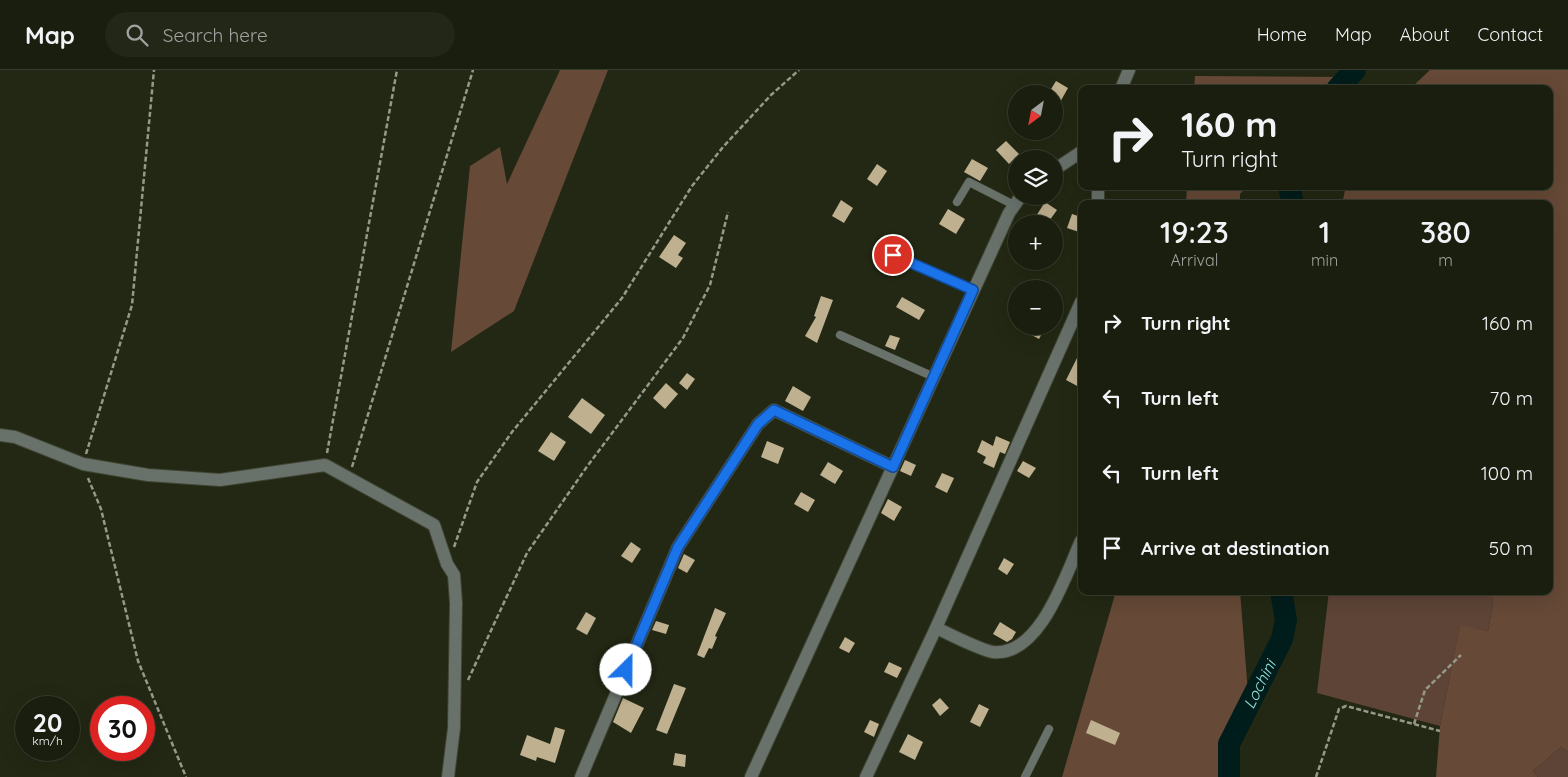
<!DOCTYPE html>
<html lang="en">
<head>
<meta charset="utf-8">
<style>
	:root { --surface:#1a1e0f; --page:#232718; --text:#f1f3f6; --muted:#9fa29e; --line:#383c2f }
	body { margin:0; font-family:Quicksand,sans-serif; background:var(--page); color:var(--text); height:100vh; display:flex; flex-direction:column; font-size:19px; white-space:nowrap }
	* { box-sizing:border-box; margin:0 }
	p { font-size:16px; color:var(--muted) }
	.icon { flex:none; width:28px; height:28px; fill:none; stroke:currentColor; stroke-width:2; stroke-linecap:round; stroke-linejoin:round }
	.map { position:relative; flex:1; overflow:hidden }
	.drawer { position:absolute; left:1078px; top:130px; width:475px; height:395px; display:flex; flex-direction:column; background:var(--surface); border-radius:10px; box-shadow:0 5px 20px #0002,0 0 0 1px var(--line) }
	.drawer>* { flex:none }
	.top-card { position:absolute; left:1078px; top:15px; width:475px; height:105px; border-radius:10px; box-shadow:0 5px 20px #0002,0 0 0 1px var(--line); background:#1a1e0f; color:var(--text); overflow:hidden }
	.needle { width:32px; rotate:212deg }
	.buttons { position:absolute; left:1008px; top:15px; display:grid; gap:10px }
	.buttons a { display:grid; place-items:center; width:55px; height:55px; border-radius:50%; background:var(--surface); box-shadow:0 5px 20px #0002,0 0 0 1px var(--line); font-size:25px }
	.speed { position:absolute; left:15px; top:626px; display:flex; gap:10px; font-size:25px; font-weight:700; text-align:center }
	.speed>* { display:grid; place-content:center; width:65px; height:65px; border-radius:50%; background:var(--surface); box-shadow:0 5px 20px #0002,0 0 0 1px var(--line); line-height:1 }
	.speed small { font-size:12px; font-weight:400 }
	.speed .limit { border:8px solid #d22; background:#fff; color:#111 }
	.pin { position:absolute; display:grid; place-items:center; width:42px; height:42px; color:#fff; margin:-21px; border:2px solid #fff; border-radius:50%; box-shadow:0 1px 5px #0007 }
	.me { position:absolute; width:55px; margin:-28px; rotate:23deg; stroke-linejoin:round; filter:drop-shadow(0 0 4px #0008) }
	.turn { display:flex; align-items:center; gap:18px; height:105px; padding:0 20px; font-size:22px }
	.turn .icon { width:65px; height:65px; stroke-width:2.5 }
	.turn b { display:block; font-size:35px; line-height:42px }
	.eta { display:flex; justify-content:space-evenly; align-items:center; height:85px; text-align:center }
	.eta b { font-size:30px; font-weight:600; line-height:35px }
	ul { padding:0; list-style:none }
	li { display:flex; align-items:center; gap:15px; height:75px; padding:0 20px }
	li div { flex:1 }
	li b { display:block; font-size:19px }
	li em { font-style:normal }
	header { display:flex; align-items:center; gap:30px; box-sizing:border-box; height:70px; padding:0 25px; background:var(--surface); border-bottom:1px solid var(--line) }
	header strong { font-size:24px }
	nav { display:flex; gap:28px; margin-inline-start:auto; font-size:18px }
	.search { width:350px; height:45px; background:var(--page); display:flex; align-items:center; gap:12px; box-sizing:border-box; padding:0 18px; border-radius:28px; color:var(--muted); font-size:19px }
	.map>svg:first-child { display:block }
	.green { fill:#5d4436 }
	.forest { fill:#664937 }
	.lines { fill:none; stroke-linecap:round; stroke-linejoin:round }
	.river { stroke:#001d1b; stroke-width:22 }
	.building { fill:#bfb08f }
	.lane-casing { stroke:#404532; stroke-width:9 }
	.street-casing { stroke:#404532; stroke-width:14 }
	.path { stroke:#959989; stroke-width:2.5; stroke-dasharray:5 2.5; stroke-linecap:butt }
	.lane { stroke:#68726b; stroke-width:8 }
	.street { stroke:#68726b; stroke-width:12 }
	.route-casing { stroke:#114b97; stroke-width:12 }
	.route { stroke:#1a73e8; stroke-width:9 }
	.labels { text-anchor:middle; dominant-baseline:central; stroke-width:5; stroke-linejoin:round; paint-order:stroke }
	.water-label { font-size:16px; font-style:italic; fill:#93e3de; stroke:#1a1f0b }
</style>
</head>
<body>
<header>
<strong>Map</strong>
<div class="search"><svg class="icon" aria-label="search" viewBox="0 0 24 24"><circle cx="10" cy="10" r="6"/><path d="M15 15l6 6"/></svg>Search here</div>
<nav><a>Home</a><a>Map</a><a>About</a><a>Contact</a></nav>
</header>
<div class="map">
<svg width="1568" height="707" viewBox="0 0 1568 707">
	<rect width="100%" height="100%" fill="#232814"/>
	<g class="green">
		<polygon points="1329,521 1491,521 1493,534 1488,561 1460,556 1440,656 1317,623"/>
		<polygon points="1561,677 1568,682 1568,707 1538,707 1533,701"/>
	</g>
	<g class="forest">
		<polygon points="560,0 608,0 514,241 451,282 470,96 500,77 507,114"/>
		<polygon points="1430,0 1568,0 1568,682 1561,677 1533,701 1538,707 1436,707 1440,656 1460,555 1488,561 1493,534 1491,521 1549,521 1549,134 1342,134 1346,116 1549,116 1549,19 1410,19"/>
		<polygon points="1195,6 1343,7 1332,19 1194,19"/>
		<polygon points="1187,116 1247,116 1240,124 1240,134 1186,134"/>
		<polygon points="1116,521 1240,521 1248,623 1222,674 1219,707 1062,707"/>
	</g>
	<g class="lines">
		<g class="river">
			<polyline points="1337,19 1355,0"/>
			<polyline points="1289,116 1293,134"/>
			<path id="s1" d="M1229 707V674L1282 569 1286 550 1281 521"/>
		</g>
	</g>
	<g class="building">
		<polygon points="1056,11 1068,18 1054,43 1054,24 1048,24"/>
		<polygon points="1006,71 1019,84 1009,94 996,80"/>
		<polygon points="972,89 988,98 980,111 964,102"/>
		<polygon points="877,94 887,101 877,116 867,109"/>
		<polygon points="841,130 853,138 844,153 832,146"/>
		<polygon points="1045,132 1057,140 1047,154 1031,154"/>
		<polygon points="948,139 965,149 956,164 939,154"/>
		<polygon points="1072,144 1081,147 1079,162 1067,158"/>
		<polygon points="674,165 686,173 678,185 683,188 676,198 659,187"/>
		<polygon points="821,226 833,230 817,273 805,266 816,247 814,246"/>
		<polygon points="902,227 925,240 919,250 896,237"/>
		<polygon points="1015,256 1046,256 1039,269"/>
		<polygon points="890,265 900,268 895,280 885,276"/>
		<polygon points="1081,280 1081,318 1066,310"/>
		<polygon points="687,303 695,309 687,320 679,313"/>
		<polygon points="666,313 678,324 665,339 653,328"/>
		<polygon points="793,316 811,327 803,341 785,331"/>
		<polygon points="582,328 605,345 591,364 568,347"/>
		<polygon points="551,362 566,372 554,391 538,381"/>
		<polygon points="996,366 1010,372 1005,384 1000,382 994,398 983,393 986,387 977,382 982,370 993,376"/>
		<polygon points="767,371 784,378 778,394 761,387"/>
		<polygon points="905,390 916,395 911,406 900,401"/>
		<polygon points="1023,391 1036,398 1029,408 1017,401"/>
		<polygon points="828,392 843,401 835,414 820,405"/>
		<polygon points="942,403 954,408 947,423 935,417"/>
		<polygon points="801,422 815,430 808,442 794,434"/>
		<polygon points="888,429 902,437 894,451 881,443"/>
		<polygon points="631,472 641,479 632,493 621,486"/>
		<polygon points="684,484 695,490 687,503 678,498"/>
		<polygon points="1004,488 1014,494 1007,505 998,499"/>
		<polygon points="715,538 726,543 715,566 717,567 712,579 709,578 704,588 697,585"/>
		<polygon points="586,542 596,548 587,565 576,559"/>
		<polygon points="656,551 669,555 666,564 652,560"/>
		<polygon points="1000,552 1016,562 1012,569 1007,572 993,564"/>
		<polygon points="845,567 855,573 849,583 839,578"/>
		<polygon points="889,592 902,598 897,608 884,602"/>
		<polygon points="674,614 686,618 667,664 656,660"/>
		<polygon points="623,628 644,638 631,663 613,652"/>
		<polygon points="940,628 949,638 940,646 932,635"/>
		<polygon points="979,634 989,639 980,657 970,652"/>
		<polygon points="870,650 879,654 874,667 864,662"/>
		<polygon points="1091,650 1120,663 1115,675 1086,663"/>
		<polygon points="555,657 565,660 555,693 537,687 536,691 520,685 527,665 550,674"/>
		<polygon points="908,664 923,672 915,690 899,682"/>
		<polygon points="675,683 686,685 685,697 673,695"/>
	</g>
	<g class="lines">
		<defs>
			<g id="lane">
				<polyline points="957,132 969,112 1014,135"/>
				<polyline points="893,185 973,220"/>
				<polyline points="840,265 934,307"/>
				<polyline points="1025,707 1049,659"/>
			</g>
			<g id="street">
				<polyline points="1121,19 1129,0"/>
				<polyline points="1054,100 1081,82"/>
				<polyline points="1098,134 1098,116"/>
				<polyline points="0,365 15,367 83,394 148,405 220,410 325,395 434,455 447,494 454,505 456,533 454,658 448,707"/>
				<path d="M936 558C950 564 980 580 993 582 1040 587 1066 504 1081 471"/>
				<polyline points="581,707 678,477 758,354 774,340 893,397"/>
				<polyline points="751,707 1009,143 1021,126"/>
				<polyline points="866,707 936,558 1081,232"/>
			</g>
		</defs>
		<use href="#lane" class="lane-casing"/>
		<use href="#street" class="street-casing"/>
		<g class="path">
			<polyline points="327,383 397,0"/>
			<polyline points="86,384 132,235 154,0"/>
			<polyline points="352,397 473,0"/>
			<polyline points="88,408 101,439 138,591 186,707"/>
			<polyline points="454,477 477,412 512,362 622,228 692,116 723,77 771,25 799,0"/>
			<polyline points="468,610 527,483 586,398 683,268 710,215 728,142"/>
			<polyline points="1414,654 1425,620 1461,585"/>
			<polyline points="1316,707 1339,639 1346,636 1440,661"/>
		</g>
		<use href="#lane" class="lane"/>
		<use href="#street" class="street"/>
	</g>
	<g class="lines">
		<defs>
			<polyline id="route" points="626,600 678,477 758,354 774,340 893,397 973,220 893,185"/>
		</defs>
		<use href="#route" class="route-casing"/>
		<use href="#route" class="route"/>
	</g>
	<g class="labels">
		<g class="water-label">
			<text stroke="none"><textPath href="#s1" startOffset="100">Lochini</textPath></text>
		</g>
	</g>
</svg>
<div class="buttons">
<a><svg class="needle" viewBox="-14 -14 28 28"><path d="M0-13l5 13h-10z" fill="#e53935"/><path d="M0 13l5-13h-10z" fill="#9fa29e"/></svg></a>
<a><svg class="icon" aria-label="layers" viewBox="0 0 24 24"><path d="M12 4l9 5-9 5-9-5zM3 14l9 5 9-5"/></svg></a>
<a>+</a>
<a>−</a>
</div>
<div class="speed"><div>20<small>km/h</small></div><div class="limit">30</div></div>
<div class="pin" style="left:893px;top:185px;background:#d93025"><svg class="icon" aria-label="arrive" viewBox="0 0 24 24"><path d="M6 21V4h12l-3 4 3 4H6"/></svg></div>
<svg class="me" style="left:626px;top:600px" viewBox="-20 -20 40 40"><circle r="19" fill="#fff"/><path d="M0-13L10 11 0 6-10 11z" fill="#1a73e8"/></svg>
<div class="top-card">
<div class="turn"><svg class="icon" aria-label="right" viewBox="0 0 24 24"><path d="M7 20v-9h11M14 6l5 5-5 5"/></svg><div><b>160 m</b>Turn right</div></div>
</div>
<section class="drawer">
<div class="eta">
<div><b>19:23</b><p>Arrival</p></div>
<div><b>1</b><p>min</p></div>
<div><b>380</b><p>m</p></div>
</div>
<ul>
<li><svg class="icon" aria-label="right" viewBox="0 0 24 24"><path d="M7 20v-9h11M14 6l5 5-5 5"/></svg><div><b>Turn right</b></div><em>160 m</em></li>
<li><svg class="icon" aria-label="left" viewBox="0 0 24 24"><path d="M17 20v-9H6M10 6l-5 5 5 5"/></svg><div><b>Turn left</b></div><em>70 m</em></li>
<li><svg class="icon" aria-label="left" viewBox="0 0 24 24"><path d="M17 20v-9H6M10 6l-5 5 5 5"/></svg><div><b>Turn left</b></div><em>100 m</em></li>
<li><svg class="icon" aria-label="arrive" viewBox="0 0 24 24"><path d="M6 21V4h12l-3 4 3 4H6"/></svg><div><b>Arrive at destination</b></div><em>50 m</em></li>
</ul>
</section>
</div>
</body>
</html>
